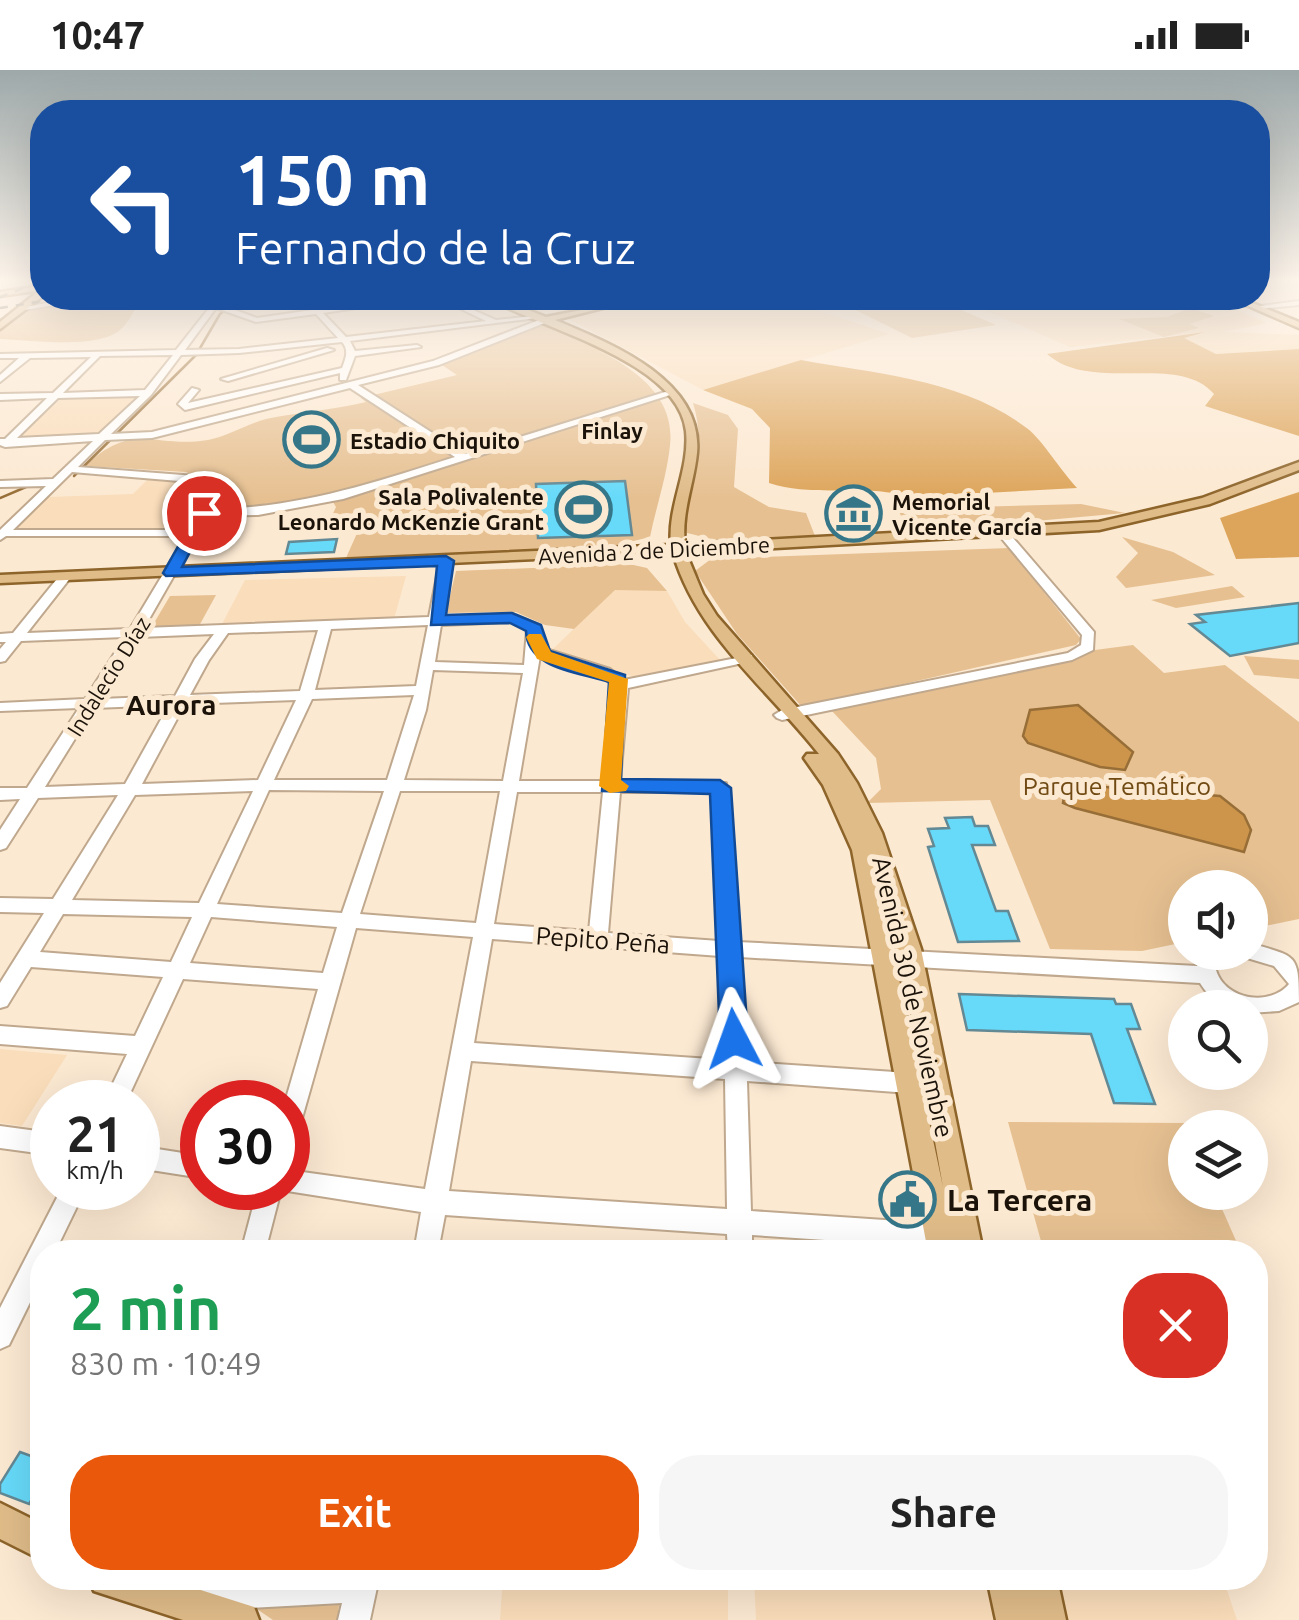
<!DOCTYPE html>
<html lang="en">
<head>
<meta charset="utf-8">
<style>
	:root { --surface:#fff; --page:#f6f6f6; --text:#222; --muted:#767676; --accent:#ea580c }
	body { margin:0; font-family:Ubuntu,sans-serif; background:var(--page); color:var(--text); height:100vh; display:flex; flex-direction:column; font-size:38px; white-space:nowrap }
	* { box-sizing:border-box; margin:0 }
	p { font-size:32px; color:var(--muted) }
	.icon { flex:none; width:55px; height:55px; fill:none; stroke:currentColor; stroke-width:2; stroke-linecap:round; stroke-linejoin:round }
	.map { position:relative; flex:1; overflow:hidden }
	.details { position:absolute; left:30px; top:1170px; width:1238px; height:350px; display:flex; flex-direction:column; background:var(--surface); border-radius:40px; box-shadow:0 10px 40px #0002 }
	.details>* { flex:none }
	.guide { position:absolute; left:30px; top:30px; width:1240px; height:210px; border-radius:40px; box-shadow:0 10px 40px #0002; background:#1a4fa0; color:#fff; overflow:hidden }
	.buttons { position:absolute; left:1168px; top:800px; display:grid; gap:20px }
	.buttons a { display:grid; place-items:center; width:100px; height:100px; border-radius:50%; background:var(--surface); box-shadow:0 10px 40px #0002; font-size:50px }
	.speed { position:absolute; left:30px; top:1010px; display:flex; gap:20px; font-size:50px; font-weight:700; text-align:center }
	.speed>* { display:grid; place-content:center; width:130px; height:130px; border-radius:50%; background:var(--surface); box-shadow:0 10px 40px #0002; line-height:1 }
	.speed small { font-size:25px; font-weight:400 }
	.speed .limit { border:15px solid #d22; background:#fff; color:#111 }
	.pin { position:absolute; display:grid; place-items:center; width:85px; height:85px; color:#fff; margin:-42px; border:5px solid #fff; border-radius:50%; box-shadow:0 2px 10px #0007 }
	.me { position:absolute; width:110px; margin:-55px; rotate:356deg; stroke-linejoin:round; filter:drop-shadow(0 0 8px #0008) }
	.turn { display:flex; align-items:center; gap:35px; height:210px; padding:0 40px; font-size:45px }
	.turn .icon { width:130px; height:130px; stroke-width:2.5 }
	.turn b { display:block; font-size:70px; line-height:85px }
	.round { display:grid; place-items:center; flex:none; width:105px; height:105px; border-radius:40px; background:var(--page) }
	.headline { display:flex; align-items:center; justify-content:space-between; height:170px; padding:0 40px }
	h1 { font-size:60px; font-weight:600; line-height:75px; color:#1e9e55 }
	.primary-button { display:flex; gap:20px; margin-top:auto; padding:20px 40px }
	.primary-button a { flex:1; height:115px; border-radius:40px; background:var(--accent); color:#fff; font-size:40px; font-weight:600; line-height:115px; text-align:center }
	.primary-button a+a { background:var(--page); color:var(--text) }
	.status { display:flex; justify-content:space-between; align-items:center; height:70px; padding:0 50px; background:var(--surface); direction:ltr }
	.status svg { height:28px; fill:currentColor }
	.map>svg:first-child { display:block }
	.built { fill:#faddba }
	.green { fill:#e6c091 }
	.forest { fill:#dda55b }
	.water { fill:#cc954b; stroke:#976e37; stroke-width:2.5 }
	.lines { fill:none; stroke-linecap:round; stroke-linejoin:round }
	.stream { stroke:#976e37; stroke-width:2.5 }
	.building { fill:#67dafa; stroke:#638995; stroke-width:2.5 }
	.minor-casing { stroke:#bfa88d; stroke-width:4 }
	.major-casing { stroke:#8d642a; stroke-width:5 }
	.minor { fill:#fff; fill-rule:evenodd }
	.major { fill:#e0bc89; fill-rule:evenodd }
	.rail { stroke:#4a4033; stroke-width:2.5; stroke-dasharray:8 8; stroke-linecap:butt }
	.route { fill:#1a73e8; stroke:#114b97; stroke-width:2.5 }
	.slow { fill:#f59e0b }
	.labels { text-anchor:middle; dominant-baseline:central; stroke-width:10; stroke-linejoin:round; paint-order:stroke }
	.far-neighbourhood-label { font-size:22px; font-weight:bold; fill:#1b1309; stroke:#fce9d2 }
	.far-poi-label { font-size:22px; font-weight:bold; fill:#1b1309; stroke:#fce9d2; text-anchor:start }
	.far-street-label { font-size:22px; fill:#1b1309; stroke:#fce9d2 }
	.park-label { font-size:25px; fill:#704a12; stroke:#fce9d2 }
	.street-label { font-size:25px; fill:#1b1309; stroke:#fce9d2 }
	.neighbourhood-label { font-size:28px; font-weight:bold; fill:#1b1309; stroke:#fce9d2 }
	.near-poi-label { font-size:30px; font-weight:bold; fill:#1b1309; stroke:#fce9d2; text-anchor:start }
</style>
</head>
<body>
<div class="status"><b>10:47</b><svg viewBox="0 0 49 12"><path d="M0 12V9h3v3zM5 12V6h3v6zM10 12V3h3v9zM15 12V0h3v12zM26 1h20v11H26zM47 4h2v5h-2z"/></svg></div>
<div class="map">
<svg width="1299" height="1550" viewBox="0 0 1299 1550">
	<rect width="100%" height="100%" fill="#fce9d2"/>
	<g class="built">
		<polygon points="651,228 780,228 889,264 703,320 565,247"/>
		<polygon points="957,228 1208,228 1267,253 1222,262 1299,265 1299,279 1216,284 1183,268 1195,263 1070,277"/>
		<polygon points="62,328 135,328 95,366 19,367"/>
		<polygon points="147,410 215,414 189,460 14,461 49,427 133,424"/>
		<polygon points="406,506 394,549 222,554 245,510"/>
		<polygon points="615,519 667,521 685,552 720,590 639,608 549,583"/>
		<polygon points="0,979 67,985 22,1056 0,1053"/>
		<polygon points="405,1508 728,1508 728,1550 500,1550 502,1520"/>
		<polygon points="754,1508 989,1508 995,1550 756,1550"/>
		<polygon points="1057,1508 1223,1508 1237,1550 1066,1550"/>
	</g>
	<g class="green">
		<polygon points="831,228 934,228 996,255 912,268"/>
		<path d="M130 230 140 232C134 240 129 252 121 259 100 280 28 270 0 269V257L24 240 50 234Z"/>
		<polygon points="1191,238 1214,246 1190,254 1199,258 1164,267 1119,249 1167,247"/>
		<path d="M542 254C591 277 678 306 670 375 667 406 656 437 650 467L601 479 346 488 362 452 330 450 336 437 330 427 199 441 214 414 186 402 85 396C134 350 154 379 208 370 228 366 247 354 266 349 300 342 333 340 366 332L361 328 457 305 442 295Z"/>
		<path d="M693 333 728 345 738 359 734 417 769 437 806 443 815 466 724 472 683 462C692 418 707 377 693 333Z"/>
		<polygon points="1081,434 1125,443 911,462 897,439"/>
		<polygon points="1122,467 1173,482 1215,505 1126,518 1116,507 1138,483"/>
		<polygon points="1009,478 1081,569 1076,575 802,637 737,564 695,501 711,489"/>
		<polygon points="629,494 647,498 667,521 615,520 574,559 545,555 516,542 446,543 456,501"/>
		<polygon points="1232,516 1245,527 1176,538 1151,530"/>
		<polygon points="216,525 199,556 151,558 170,526"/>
		<polygon points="1133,575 1164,603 1225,595 1299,652 1299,849 1250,859 1250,818 1185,818 1185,872 1142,881 1050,879 990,730 867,733 881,719 876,688 831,640 1076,590 1095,580"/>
		<polygon points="1244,586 1299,590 1299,609 1254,605"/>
		<polygon points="1008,1052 1185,1053 1185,1122 1215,1123 1241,1182 1044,1182"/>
		<polygon points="339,1535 337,1550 273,1550 254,1537"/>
	</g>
	<g class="forest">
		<path d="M1205 262 1184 268 1216 284 1299 279V366L1205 336 1214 324C1178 282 1092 324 1047 284Z"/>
		<path d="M801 290C878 304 963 309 1028 359 1042 370 1062 402 1077 418L909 427C863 413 815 428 769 413L770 358 752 339 703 320Z"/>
		<polygon points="1299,422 1299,487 1236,489 1220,448"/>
	</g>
	<g class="water">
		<polygon points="1078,635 1133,682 1125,700 1100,697 1028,673 1023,666 1030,640"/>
		<polygon points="1066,714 1220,726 1244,745 1251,760 1244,782 1075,738 1063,733"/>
	</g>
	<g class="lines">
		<g class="stream">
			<polyline points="74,406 196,285 220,244 242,228"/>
			<polyline points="0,428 26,417"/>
		</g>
	</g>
	<g class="building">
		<polygon points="625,411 632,465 538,468 536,414"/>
		<polygon points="337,469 334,482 286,484 289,472"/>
		<polygon points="1299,533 1299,573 1230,586 1190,554 1205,552 1196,545"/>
		<polygon points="972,747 975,756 988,756 995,775 972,775 996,841 1008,841 1019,871 958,872 928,777 934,776 928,759 949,758 945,748"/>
		<polygon points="959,924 1114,929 1116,934 1131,934 1140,959 1127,959 1155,1034 1114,1033 1091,964 967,960"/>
		<polygon points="20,1382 42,1390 42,1411 29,1434 0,1423 0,1414"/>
	</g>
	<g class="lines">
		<defs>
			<g id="minor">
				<polygon points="73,228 186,228 73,232 24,240 20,238"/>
				<path d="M217 228H224L219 234 257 248 312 240 304 231 235 235 231 233 309 228 320 239 407 228H424L323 243 346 267 486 251 438 228H446L496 250 533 246 537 248 350 271 355 281 417 275 421 277 355 286 346 310H340V303L185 340 178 334 192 318 199 320 188 333 342 298C346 288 349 280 342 272L239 283 181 285 151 325 111 364 152 362 433 291 544 248 547 252 439 295 358 315 465 384 665 322 673 324 343 429 258 445 208 446 144 558 429 547 440 491 446 487 452 491 443 547 513 544 539 555 542 574 549 580 610 599 624 610 752 585V591L628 618 620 711 726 713 738 872 1197 896 1209 882H1250V873C1296 887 1299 882 1299 932L1279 941 1250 943V938C1226 938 1213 934 1200 913L739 887 746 992 909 1003 917 1006 920 1013 917 1020 909 1023 747 1011 751 1141 944 1154 953 1157 956 1166 953 1175 944 1178 752 1165V1182H728L727 1164 445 1145 438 1182H414L421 1142 281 1120 265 1182H241L258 1118H288V1100L425 1119 473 867 356 858 299 1059 296 1066 288 1070V1032H285L318 919 183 909 126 1032H104L127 984 0 974V956L135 966 163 907 31 897 7 936 0 938V913L44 843 0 842V828L53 829 118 725 38 728 6 778 0 780V760L20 729 0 730V718H27L79 638 0 641V633L85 629 125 567 21 571 5 591 0 592V579L6 572H0V564L13 563 61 504 65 503 71 507 27 563 130 559 186 466H6L0 470V460L46 416 0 417V411L53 409 93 371 5 377 0 375V369H5L47 328 0 330V324L53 323 91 287 30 288 0 312V305L19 288H0V284L176 280ZM216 238 256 252 316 244 338 268 239 279 185 280ZM173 285 145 320 63 323 100 286ZM350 318 455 387C373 413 299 438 212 439L227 411 222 408 78 397 105 370 152 368ZM140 326 99 364 17 368 58 328ZM72 402 215 414 190 460H13ZM511 552 527 560 524 595 435 592 441 555ZM428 555 416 616 315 620 331 559ZM318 560 300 621 190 625 209 590 228 563ZM214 564 195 589 175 626 100 629 139 567ZM540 586 600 605 614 616 604 711H519ZM433 600 523 603 503 711 404 710 426 640ZM414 625 387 710H274L312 629ZM296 630 258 710 142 714 185 634ZM169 635 125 714 45 717 94 638ZM269 720 384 721 342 843 217 834ZM253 721 199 833 72 830 135 725ZM400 721H500L476 853 360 844ZM517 722H603L589 861 494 854ZM620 722H712L719 871 608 863ZM63 844 192 847 171 892 40 882ZM211 847 337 857 323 903 190 893ZM492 869 720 886 725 990 474 973ZM1247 888 1274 896 1289 914C1270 937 1225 930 1216 900L1222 894ZM471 991 725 1009 727 1139 449 1121Z"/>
				<polygon points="1299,231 1299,235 1257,239 1253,237"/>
				<polygon points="327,278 334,280 228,311 221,309"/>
				<polygon points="1004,460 1008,462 1094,562 1093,580 1072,590 782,650 777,648 774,645 782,640 1068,583 1081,575 1082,565 998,464"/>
				<polygon points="0,1056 52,1063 52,1085 0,1078"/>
				<polygon points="138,1076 202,1086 202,1108 138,1098"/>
				<polygon points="62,1118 86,1118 55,1182 42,1182 42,1208 9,1275 0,1279 0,1238"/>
				<polygon points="226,1508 379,1508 370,1550 338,1550 342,1533 193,1541 182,1536 177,1525 182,1514 193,1509"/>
			</g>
			<g id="major">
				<polygon points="42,216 42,220 0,226 0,222"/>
				<polygon points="39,221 42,221 42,227 0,259 0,252"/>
				<path d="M488 228H498L546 247 642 228 555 250C610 273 704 310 697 383 694 414 681 443 685 474L1099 452 1202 428 1299 392V400L1210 434 1099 460 686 483 703 524 717 546 838 684 857 713 882 763 921 879 983 1182H928L852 780 823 715 804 688 807 684H819C768 619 697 565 673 483L0 513V505L671 475C667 436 690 400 686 361 678 290 538 258 488 228ZM877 805 912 941 943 1117Z"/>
				<polygon points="1230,228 1240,228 1299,252 1299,258"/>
				<polygon points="0,1433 42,1454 42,1490 0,1469"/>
				<polygon points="89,1508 163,1508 254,1537 259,1550 183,1550 94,1521"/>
				<polygon points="987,1508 1057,1508 1066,1550 996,1550"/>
			</g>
		</defs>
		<use href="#minor" class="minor-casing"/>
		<use href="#major" class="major-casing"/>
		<use href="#minor" class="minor"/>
		<use href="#major" class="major"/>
		<g class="rail">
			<polyline points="0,227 42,211"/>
			<polyline points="0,238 61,228"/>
		</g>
	</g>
	<linearGradient id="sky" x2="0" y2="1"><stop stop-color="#9da8a9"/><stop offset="0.49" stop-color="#fef5eb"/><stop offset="1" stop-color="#fef5eb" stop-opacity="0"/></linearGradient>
	<rect width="1299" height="428" fill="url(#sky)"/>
	<path class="route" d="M204 439 211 443 182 497 446 486 454 491 446 545 512 543 541 555 550 581 625 605 621 709 720 710 731 718 748 969 744 977H724L720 969 710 724 602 721 609 612C579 602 527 599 526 561L510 553 431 555 437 496 166 506 163 503 197 443Z"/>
	<polygon class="slow" points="529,564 541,564 551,582 628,609 621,710 629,716 626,721 610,723 599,716 609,612 537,589 526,567"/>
	<defs>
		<symbol id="stadium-ring" viewBox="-11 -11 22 22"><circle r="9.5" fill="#fce9d2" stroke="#357689" stroke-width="1.5"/><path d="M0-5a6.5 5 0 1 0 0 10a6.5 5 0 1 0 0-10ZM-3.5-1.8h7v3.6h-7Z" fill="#357689"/></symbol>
		<symbol id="museum-ring" viewBox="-11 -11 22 22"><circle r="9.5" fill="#fce9d2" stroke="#357689" stroke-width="1.5"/><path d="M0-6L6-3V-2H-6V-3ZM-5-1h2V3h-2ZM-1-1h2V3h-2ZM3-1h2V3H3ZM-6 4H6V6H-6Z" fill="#357689"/></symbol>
		<symbol id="civic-ring" viewBox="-11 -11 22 22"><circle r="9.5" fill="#fce9d2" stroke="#357689" stroke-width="1.5"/><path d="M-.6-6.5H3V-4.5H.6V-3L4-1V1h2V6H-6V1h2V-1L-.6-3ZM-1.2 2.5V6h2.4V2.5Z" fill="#357689"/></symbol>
	</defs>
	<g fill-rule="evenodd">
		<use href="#stadium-ring" x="280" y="338" width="63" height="63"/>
		<use href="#stadium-ring" x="552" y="408" width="63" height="63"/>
		<use href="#museum-ring" x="822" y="412" width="63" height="63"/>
		<use href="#civic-ring" x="876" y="1098" width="63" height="63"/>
	</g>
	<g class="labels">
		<g class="far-neighbourhood-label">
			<text x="612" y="360">Finlay</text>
		</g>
		<g class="far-poi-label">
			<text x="350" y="370">Estadio Chiquito</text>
			<text x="544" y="426" text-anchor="end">Sala Polivalente<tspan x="544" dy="25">Leonardo McKenzie Grant</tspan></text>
			<text x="892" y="431">Memorial<tspan x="892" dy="25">Vicente García</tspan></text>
		</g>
		<g class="far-street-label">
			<text transform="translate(654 480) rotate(-3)">Avenida 2 de Diciembre</text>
			<text transform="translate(108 606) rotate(-58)">Indalecio Díaz</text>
		</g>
		<g class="park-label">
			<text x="1117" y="716">Parque Temático</text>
		</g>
		<g class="street-label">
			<text transform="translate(603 870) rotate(4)">Pepito Peña</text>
			<text transform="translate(913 927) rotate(77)">Avenida 30 de Noviembre</text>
		</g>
		<g class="neighbourhood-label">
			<text x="171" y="634">Aurora</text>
		</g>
		<g class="near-poi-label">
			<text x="947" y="1130">La Tercera</text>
		</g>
	</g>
</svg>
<div class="buttons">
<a><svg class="icon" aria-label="sound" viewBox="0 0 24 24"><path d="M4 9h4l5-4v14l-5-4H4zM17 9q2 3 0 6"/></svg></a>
<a><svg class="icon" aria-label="search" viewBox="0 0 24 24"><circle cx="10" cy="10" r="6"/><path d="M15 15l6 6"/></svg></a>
<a><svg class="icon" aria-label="layers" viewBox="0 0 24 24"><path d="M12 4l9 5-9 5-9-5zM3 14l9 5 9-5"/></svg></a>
</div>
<div class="speed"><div>21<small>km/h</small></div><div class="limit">30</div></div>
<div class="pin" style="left:204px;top:443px;background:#d93025"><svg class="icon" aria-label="arrive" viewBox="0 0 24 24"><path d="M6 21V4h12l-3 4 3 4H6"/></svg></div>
<svg class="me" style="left:734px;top:969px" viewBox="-20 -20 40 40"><path d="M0-17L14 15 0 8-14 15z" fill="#1a73e8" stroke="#fff" stroke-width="4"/></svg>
<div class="guide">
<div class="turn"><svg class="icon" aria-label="left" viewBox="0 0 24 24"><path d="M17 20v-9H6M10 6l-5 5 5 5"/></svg><div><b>150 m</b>Fernando de la Cruz</div></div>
</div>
<section class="details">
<div class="headline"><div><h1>2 min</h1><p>830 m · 10:49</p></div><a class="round" style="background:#d93025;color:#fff"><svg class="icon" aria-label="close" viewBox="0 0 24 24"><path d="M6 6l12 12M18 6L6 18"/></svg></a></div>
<div class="primary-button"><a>Exit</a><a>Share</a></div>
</section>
</div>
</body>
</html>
